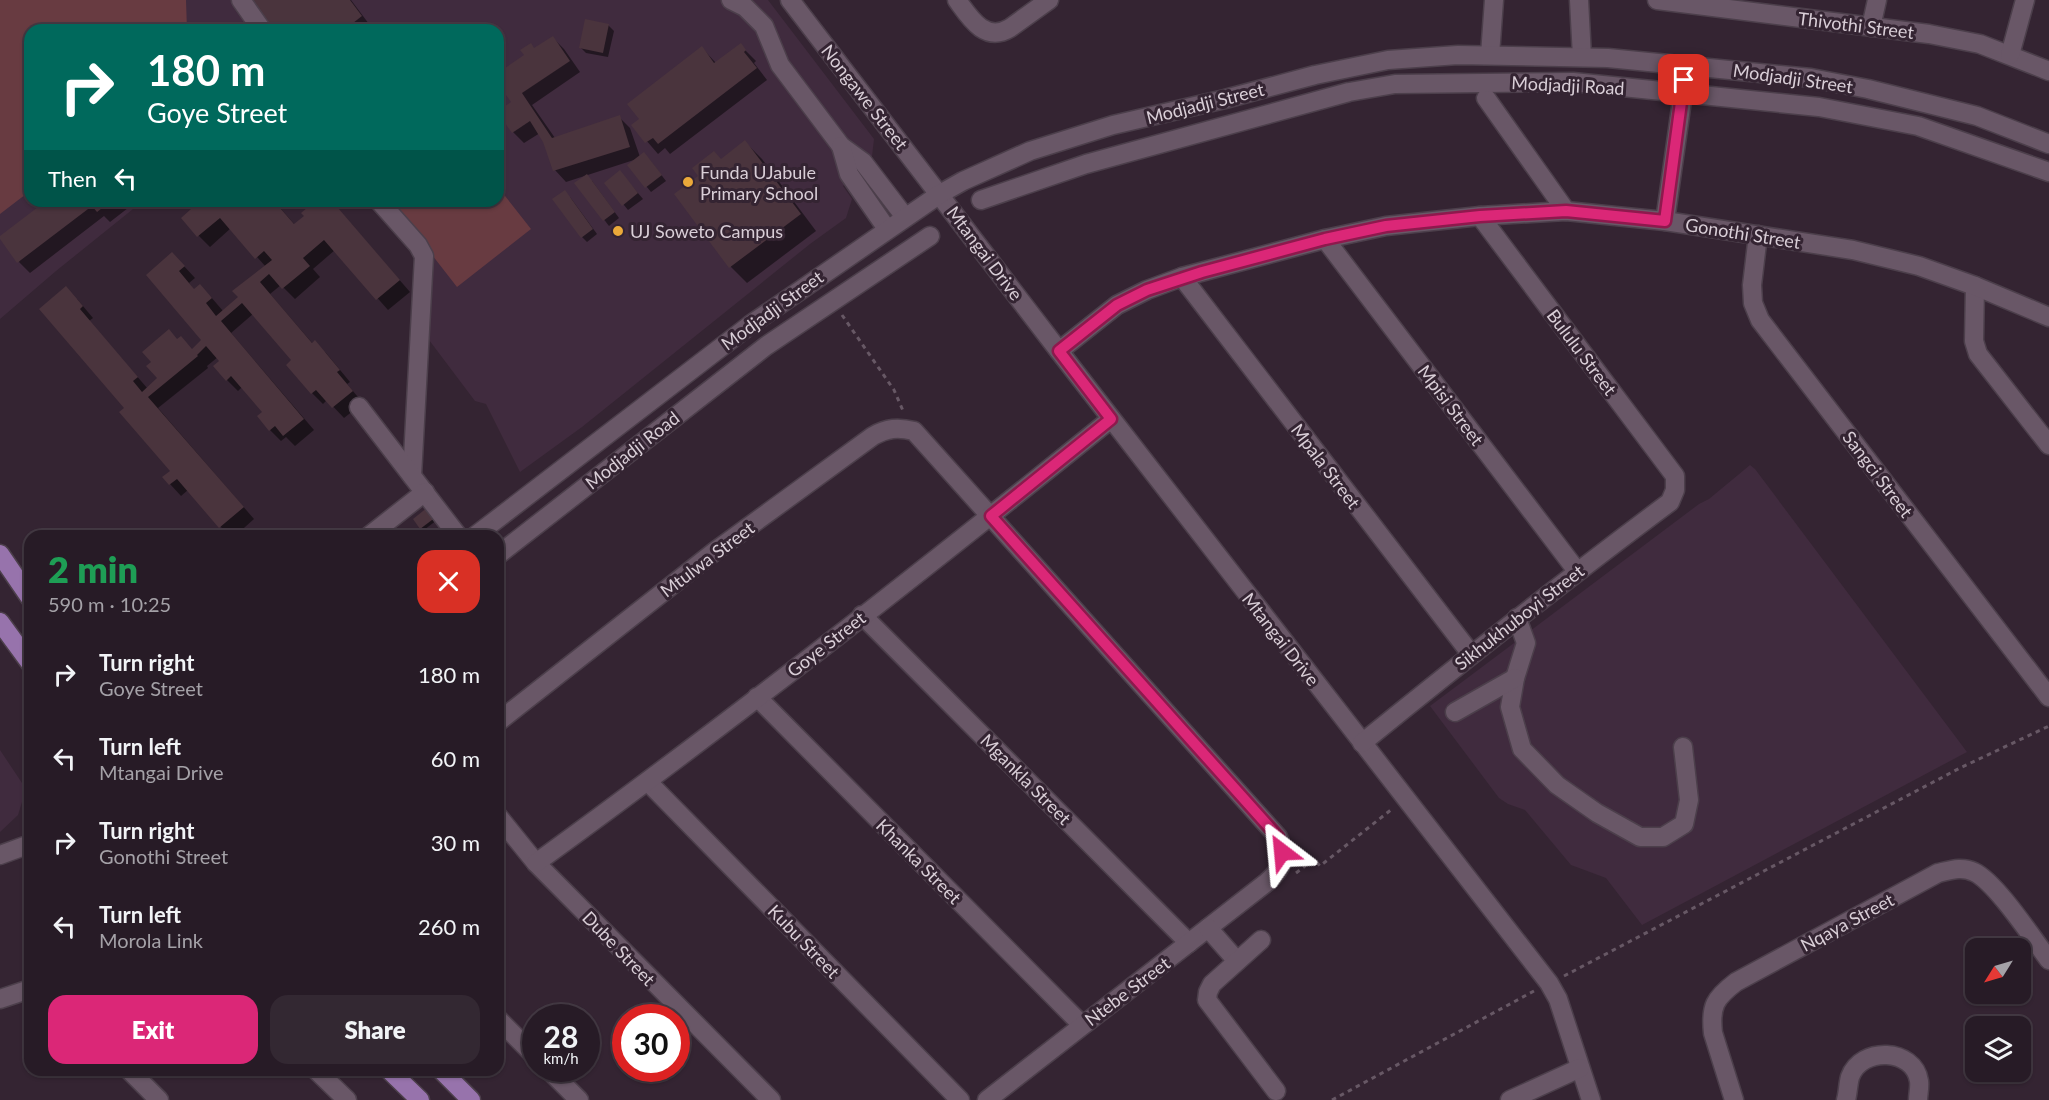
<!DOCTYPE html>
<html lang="en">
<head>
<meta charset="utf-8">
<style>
	:root { --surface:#271b26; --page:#332832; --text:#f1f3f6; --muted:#a4a1a7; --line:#433943; --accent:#db2777 }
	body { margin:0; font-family:Lato,sans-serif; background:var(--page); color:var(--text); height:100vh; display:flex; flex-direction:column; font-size:22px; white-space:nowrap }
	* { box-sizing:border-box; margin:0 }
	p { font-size:20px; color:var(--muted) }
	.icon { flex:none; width:33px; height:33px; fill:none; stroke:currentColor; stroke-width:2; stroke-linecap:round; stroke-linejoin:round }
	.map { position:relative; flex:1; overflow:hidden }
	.panel { position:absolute; left:24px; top:530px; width:480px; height:546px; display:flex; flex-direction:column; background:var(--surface); border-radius:18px; box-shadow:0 2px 4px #0004,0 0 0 2px var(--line) }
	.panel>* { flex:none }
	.banner { position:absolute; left:24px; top:24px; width:480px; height:183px; border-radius:18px; box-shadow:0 2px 4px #0004,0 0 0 2px var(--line); background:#00695c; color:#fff; overflow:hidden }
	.needle { width:39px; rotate:233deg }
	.tools { position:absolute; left:1965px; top:938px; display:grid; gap:12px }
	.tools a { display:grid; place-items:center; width:66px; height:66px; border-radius:12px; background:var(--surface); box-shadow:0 2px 4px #0004,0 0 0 2px var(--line); font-size:30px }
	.speed { position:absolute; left:522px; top:1004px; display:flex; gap:12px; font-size:30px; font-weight:700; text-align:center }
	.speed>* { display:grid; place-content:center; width:78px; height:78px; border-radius:50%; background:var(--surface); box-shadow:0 2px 4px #0004,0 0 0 2px var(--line); line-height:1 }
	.speed small { font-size:15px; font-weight:400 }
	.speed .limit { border:9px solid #d22; background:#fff; color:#111 }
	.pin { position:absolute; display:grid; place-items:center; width:51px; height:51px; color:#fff; margin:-26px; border-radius:12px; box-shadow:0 3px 9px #0006 }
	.me { position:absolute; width:66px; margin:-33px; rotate:331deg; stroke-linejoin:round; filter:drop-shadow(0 0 4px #0008) }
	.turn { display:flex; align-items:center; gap:21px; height:126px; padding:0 24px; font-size:27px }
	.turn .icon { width:78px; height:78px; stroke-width:2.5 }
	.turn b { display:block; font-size:42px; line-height:51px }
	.then { display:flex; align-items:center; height:57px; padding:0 24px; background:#0003; gap:12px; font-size:22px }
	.round { display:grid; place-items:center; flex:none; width:63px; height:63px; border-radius:18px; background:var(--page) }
	.summary { display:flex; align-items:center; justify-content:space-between; height:102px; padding:0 24px }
	h1 { font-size:36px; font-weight:800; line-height:45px; color:#1e9e55 }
	.primary-button { display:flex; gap:12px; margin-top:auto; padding:12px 24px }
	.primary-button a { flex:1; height:69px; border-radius:18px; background:var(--accent); color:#fff; font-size:24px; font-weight:800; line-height:69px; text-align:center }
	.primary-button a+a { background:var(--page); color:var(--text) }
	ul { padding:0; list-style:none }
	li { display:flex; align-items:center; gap:18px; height:84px; padding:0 24px }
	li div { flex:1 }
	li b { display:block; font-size:22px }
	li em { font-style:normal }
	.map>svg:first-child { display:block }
	.built { fill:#402b3e }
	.green { fill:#683b41 }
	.shadow { fill:#0007 }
	.building { fill:#4a343d }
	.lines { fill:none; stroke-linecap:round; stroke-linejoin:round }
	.minor-casing { stroke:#4c3f4b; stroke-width:21 }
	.major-casing { stroke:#4c3f4b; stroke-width:21 }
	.path { stroke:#675865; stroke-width:3; stroke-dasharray:4.5 4.5; stroke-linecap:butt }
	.minor { stroke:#695767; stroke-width:18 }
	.major { stroke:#9773ac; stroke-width:18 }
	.route-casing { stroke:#8e194d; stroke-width:15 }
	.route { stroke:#db2777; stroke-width:10 }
	.poi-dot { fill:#eba93a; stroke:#342432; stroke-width:2 }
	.labels { text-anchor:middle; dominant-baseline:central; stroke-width:6; stroke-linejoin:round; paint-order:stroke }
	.street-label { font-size:18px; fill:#d9ced7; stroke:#342432 }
	.poi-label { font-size:18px; fill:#d9ced7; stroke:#342432; text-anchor:start }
</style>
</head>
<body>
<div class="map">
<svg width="2049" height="1100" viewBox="0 0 2049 1100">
	<rect width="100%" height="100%" fill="#342432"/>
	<g class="built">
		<polygon points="0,0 768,0 874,139 871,165 843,186 852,199 846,218 810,244 582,427 520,472 486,404 475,401 426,336 430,258 384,201 498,201 498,30 30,30 30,201 143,201 56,271 0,319"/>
		<polygon points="1750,465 1755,469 1967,752 1642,925 1606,878 1571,865 1525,810 1508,804 1499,798 1430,706 1699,504 1709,499"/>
		<polygon points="0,750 26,789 18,815 0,832"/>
	</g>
	<g class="green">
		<polygon points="0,0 186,0 187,30 30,30 30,191 0,214"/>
		<polygon points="498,187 531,229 457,287 390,201 498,201"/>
	</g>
	<g class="shadow">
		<polygon points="252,0 351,0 372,28 369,30 275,30"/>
		<polygon points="608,25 614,31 608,57 586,53 581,48"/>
		<polygon points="553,38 564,49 580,72 532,105 555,138 619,117 630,128 640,157 649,159 666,181 651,192 629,165 637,159 566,182 555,170 540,133 524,143 513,132 499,112 513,103 498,81 498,75"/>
		<polygon points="740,45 756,61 754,63 767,80 670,154 665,148 658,154 633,125 641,119 702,48 716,63"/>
		<polygon points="745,142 762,159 816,231 747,283 731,267 701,176"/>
		<polygon points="620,172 643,199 628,210 606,183"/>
		<polygon points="592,181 619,218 609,226 576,183"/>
		<polygon points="570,197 597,234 587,242 582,237"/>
		<polygon points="49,201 137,201 110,222 104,216 30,273 19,262"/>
		<polygon points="203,201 274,201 295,225 306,216 317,201 331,201 410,292 388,310 335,250 313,269 320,277 295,299 281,285 270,294 313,344 326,353 350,382 347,384 363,403 344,418 327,400 323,404 312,393 288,365 293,360 253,314 231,333 314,430 295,446 286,437 281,441 270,430 259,416 264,412 243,386 238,391 227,380 221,361 218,357 207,366 208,368 158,408 254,519 235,536 229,536 188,490 181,496 170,484 164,477 172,471 126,408 41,309 77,299 93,318 89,321 148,389 160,379 178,341 193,350 204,340 148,275 183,265 195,278 189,283 194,290 211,297 223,311 240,297 266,267 231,228 210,247 199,236 183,218"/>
		<polygon points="428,509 437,520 424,530 415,519"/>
	</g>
	<g class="building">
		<polygon points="250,0 350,0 362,16 344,30 273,30"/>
		<polygon points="585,19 609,24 603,53 579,48"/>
		<polygon points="553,36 570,61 522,93 552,138 620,115 630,147 553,171 543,142 530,121 512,133 498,113 498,111 511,102 498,84 498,73 524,55 520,50 531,43 534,48"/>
		<polygon points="741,43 746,50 744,52 757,68 658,144 653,138 645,143 631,125 639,119 627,104 702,46 714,63"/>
		<polygon points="745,140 801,214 729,268 674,194 698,176 692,168 714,151 721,159"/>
		<polygon points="644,152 662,175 645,188 627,165"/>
		<polygon points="620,170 638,193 622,206 604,183"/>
		<polygon points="587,174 615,212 603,221 574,183"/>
		<polygon points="565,190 593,229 581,238 552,199"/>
		<polygon points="46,201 111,201 97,212 92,206 17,263 0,239 0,236"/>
		<polygon points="200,201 274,201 294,224 304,216 301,213 315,201 332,201 400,280 376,300 324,240 303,258 310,266 282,289 269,274 260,282 312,343 315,340 340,370 337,372 353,391 332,408 316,390 311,394 286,365 291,360 242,303 221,321 304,419 283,436 275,426 269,431 257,416 262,412 231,376 226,381 213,366 219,361 206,346 197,355 198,356 148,397 244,507 219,528 177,479 169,485 162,477 170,471 119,412 124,408 39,309 66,286 83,306 80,309 138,377 133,381 142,392 157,378 146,366 151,362 142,352 169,329 177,339 181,336 192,349 201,340 146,275 172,252 185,266 179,271 194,289 200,284 212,298 206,303 216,316 238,297 232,291 272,260 264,251 255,259 220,218 197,237 181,218"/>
		<polygon points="428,507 436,517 420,529 413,519"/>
	</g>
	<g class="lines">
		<defs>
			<g id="minor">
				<polyline points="241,0 262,30"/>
				<polyline points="731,0 745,7 764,26 780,65 841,146 863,162 905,217"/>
				<polyline points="790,0 1059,351 1549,983 1558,999 1591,1100"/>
				<path d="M957 0C970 18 985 43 1010 28L1049 0"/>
				<polyline points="1579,0 1582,57"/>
				<polyline points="1657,0 1929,34 1980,44 2049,71"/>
				<polyline points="1871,27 1877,0"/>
				<polyline points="1490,55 1494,0"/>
				<polyline points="2010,55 2025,0"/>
				<polyline points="1486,98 1566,211"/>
				<polyline points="841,146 849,174 887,229"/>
				<polyline points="981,200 1086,164 1349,92 1395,84 1573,82 1819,107 1918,126 2049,172"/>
				<polyline points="379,201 418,245 424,256 412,476"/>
				<polyline points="1665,221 1687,65"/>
				<polyline points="1758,235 1752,285 1753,303 1760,320 2049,697"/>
				<polyline points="1325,239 1577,571"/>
				<polyline points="1182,277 1471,654"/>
				<polyline points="1975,286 1974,341 1978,354 2049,445"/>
				<polyline points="1059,351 1117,305 1147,290 1182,277 1325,239 1386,226 1480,216 1566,211 1665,221 1853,250 1919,266 1975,286 2049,317"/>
				<polyline points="359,407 458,536"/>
				<polyline points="369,536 425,492"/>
				<polyline points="475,536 750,325 940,194 963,181 1030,151 1113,125 1225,99 1315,75 1388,60 1458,55 1608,58 1811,78 1868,89 1977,116 2049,144"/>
				<polyline points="498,555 766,346 930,236"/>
				<polyline points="862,615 1189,943"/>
				<polyline points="1517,618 1526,643 1515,678 1510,707 1522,749 1557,785 1597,813 1640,837 1663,837 1684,824 1689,800 1683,747"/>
				<polyline points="757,697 1082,1025"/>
				<polyline points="1455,712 1515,678"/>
				<path d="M498 722 714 552 873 436C887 428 898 427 914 431L1278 837C1287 857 1283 868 1267 882L987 1100"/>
				<path d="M1362 743C1463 661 1565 580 1670 502L1675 490V476L1480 216"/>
				<polyline points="648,782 960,1100"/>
				<polyline points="498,816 536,863 771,1100"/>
				<polyline points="0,855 30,844"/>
				<path d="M536 863C732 721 923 571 1111 419"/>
				<polyline points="1208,928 1237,961"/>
				<polyline points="1261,940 1212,984 1208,992 1207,1000 1276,1091"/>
				<polyline points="0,999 30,989"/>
				<polyline points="498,1019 536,1057"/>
				<polyline points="547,1068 579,1100"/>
				<polyline points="129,1070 159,1100"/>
				<polyline points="316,1070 347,1100"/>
				<polyline points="1510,1100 1580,1068"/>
				<path d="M1734 1100 1713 1033C1710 1006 1715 998 1736 982L1938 873C1951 870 1962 866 1974 872 1996 882 2033 939 2049 960"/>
				<path d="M1846 1100C1848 1093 1848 1084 1850 1077 1861 1046 1914 1048 1919 1081 1920 1087 1918 1094 1918 1100"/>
			</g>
			<g id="major">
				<polyline points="0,554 30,598"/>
				<polyline points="0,622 30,663"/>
				<polyline points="389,1070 420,1100"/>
				<polyline points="441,1070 471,1100"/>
			</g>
		</defs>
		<use href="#minor" class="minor-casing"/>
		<use href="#major" class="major-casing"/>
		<g class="path">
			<polyline points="842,315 894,390 904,413"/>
			<polyline points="1296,873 1314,859 1320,866 1392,809"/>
			<polyline points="1564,976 1960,768 2049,726"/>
			<polyline points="1332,1100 1534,991"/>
		</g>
		<use href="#minor" class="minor"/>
		<use href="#major" class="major"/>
	</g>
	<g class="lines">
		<defs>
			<polyline id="route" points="1282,852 1278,837 991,516 1111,419 1059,351 1117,305 1147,290 1202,272 1325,239 1386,226 1480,216 1566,211 1665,221 1684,80"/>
		</defs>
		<use href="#route" class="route-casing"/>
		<use href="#route" class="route"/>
	</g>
	<g class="poi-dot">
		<circle cx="688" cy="182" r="6"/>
		<circle cx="618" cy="231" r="6"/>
	</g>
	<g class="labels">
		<g class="street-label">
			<text transform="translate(1856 25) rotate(7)">Thivothi Street</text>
			<text transform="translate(1793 78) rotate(8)">Modjadji Street</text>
			<text transform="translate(1568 85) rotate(3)">Modjadji Road</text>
			<text transform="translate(865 97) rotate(52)">Nongawe Street</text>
			<text transform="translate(1205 103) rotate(-14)">Modjadji Street</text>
			<text transform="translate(1743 233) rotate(9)">Gonothi Street</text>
			<text transform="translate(985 253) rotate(53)">Mtangai Drive</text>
			<text transform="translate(772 310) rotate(-36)">Modjadji Street</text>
			<text transform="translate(1582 352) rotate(53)">Bululu Street</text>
			<text transform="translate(1451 405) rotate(53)">Mpisi Street</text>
			<text transform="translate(632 450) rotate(-38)">Modjadji Road</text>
			<text transform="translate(1326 466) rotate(53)">Mpala Street</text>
			<text transform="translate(1878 474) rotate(53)">Sangci Street</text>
			<text transform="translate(707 559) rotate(-37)">Mtulwa Street</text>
			<text transform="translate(1519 617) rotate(-38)">Sikhukhuboyi Street</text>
			<text transform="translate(1281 639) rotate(52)">Mtangai Drive</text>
			<text transform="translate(826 644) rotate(-38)">Goye Street</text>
			<text transform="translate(1026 779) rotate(45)">Mgankla Street</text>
			<text transform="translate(919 861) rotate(45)">Khanka Street</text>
			<text transform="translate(1847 922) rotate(-28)">Nqaya Street</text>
			<text transform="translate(804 941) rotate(46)">Kubu Street</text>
			<text transform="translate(619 948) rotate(46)">Dube Street</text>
			<text transform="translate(1127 991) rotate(-37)">Ntebe Street</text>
		</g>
		<g class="poi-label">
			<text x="700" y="172">Funda UJabule<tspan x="700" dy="21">Primary School</tspan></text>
			<text x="630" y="231">UJ Soweto Campus</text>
		</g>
	</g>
</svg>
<div class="tools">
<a><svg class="needle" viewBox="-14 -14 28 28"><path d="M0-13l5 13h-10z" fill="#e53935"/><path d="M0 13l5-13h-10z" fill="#a4a1a7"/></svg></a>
<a><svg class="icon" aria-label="layers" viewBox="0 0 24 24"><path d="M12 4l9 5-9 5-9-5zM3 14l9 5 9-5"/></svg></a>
</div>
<div class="speed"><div>28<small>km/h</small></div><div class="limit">30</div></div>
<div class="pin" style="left:1684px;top:80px;background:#d93025"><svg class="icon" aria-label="arrive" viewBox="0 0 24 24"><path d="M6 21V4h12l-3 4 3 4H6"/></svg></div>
<svg class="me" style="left:1282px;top:852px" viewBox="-20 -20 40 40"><path d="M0-17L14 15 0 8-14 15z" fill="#db2777" stroke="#fff" stroke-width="4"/></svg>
<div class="banner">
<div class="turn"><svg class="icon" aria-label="right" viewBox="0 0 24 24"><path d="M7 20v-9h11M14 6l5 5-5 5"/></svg><div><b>180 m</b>Goye Street</div></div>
<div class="then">Then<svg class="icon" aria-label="left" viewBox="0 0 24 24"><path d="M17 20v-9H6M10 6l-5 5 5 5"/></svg></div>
</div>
<section class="panel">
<div class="summary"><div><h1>2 min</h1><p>590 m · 10:25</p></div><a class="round" style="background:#d93025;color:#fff"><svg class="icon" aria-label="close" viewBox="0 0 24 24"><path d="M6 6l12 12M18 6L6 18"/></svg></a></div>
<ul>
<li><svg class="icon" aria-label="right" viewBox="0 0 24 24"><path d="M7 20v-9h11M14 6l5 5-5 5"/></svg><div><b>Turn right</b><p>Goye Street</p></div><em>180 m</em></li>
<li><svg class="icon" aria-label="left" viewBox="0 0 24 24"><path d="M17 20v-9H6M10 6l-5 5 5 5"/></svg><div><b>Turn left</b><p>Mtangai Drive</p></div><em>60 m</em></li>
<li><svg class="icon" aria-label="right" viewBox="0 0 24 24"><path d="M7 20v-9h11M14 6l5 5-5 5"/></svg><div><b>Turn right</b><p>Gonothi Street</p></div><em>30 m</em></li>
<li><svg class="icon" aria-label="left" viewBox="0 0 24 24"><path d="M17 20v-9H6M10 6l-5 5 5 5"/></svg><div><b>Turn left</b><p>Morola Link</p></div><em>260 m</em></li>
</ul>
<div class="primary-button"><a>Exit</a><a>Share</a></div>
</section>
</div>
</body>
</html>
